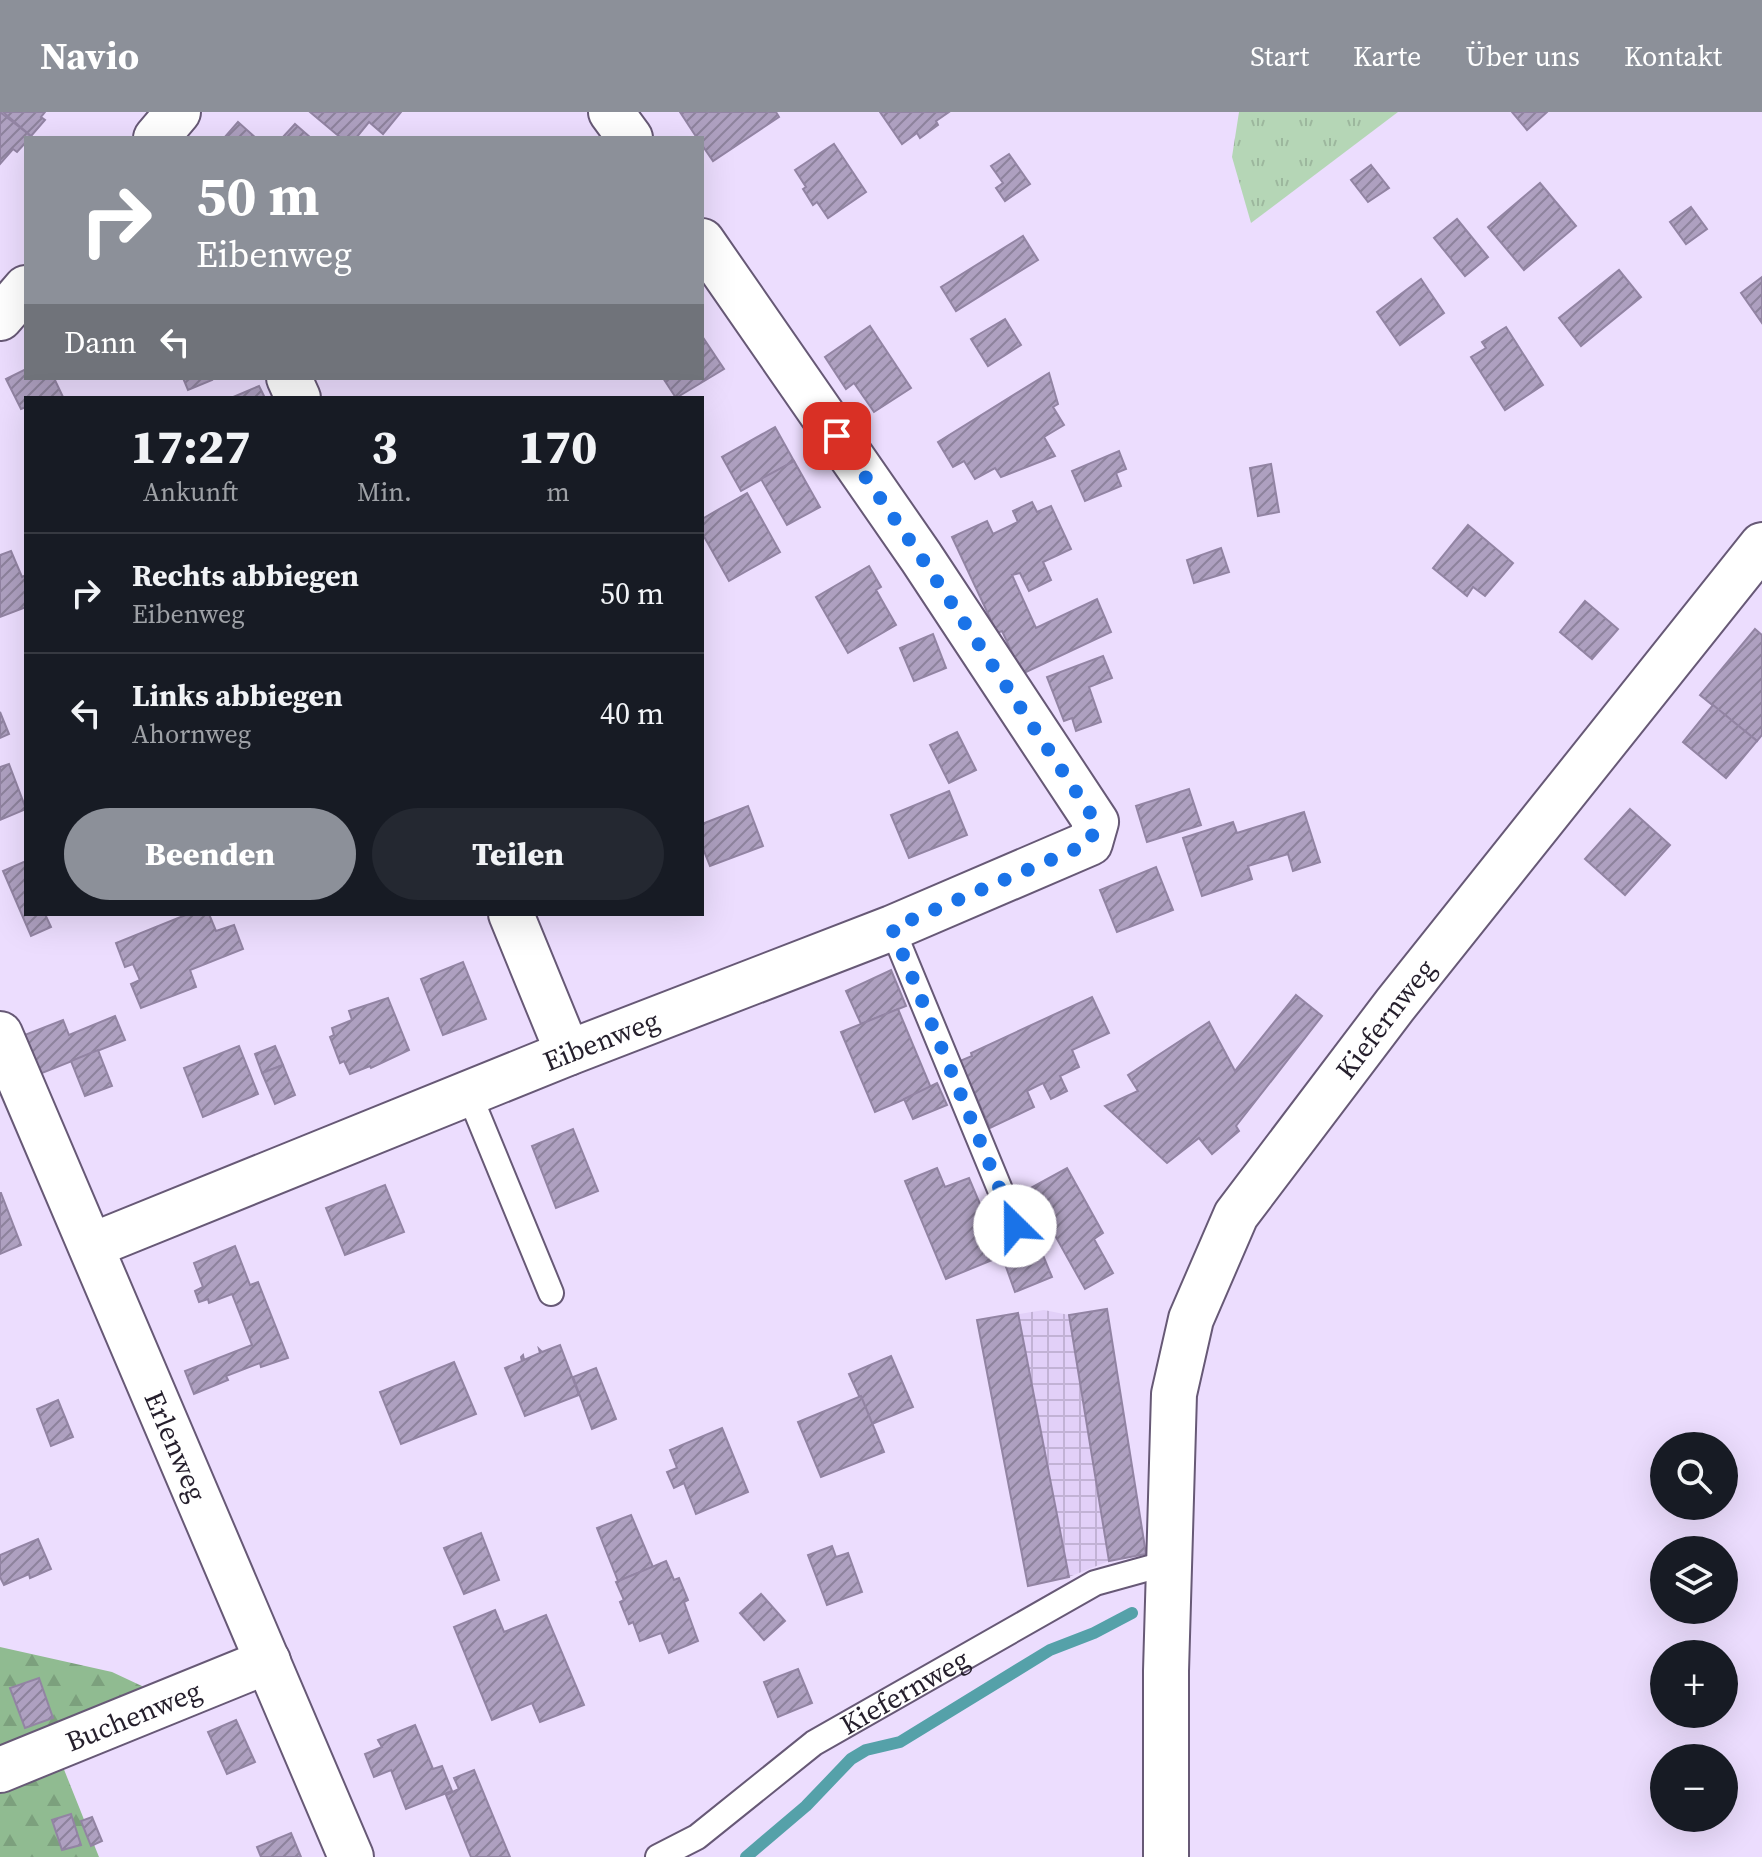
<!DOCTYPE html>
<html lang="de">
<head>
<meta charset="utf-8">
<style>
	:root { --surface:#171b24; --page:#242831; --text:#f1f3f6; --muted:#9ea1a6; --line:#363941; --accent:#8c9099 }
	body { margin:0; font-family:"Source Serif 4",serif; background:var(--page); color:var(--text); height:100vh; display:flex; flex-direction:column; font-size:30px; white-space:nowrap }
	* { box-sizing:border-box; margin:0 }
	p { font-size:26px; color:var(--muted) }
	.icon { flex:none; width:44px; height:44px; fill:none; stroke:currentColor; stroke-width:2; stroke-linecap:round; stroke-linejoin:round }
	.map { position:relative; flex:1; overflow:hidden }
	.panel { position:absolute; left:24px; top:284px; width:680px; height:520px; display:flex; flex-direction:column; background:var(--surface); border-radius:0px; box-shadow:0 8px 32px #0002 }
	.panel>* { flex:none }
	.guide { position:absolute; left:24px; top:24px; width:680px; height:244px; border-radius:0px; box-shadow:0 8px 32px #0002; background:#8c9099; color:#fff; overflow:hidden }
	.fabs { position:absolute; left:1650px; top:1320px; display:grid; gap:16px }
	.fabs a { display:grid; place-items:center; width:88px; height:88px; border-radius:50%; background:var(--surface); box-shadow:0 8px 32px #0002; font-size:40px }
	.pin { position:absolute; display:grid; place-items:center; width:68px; height:68px; color:#fff; margin:-34px; border-radius:16px; box-shadow:0 4px 12px #0006 }
	.me { position:absolute; width:88px; margin:-44px; rotate:337deg; stroke-linejoin:round; filter:drop-shadow(0 0 6px #0008) }
	.turn { display:flex; align-items:center; gap:28px; height:168px; padding:0 40px; font-size:36px }
	.turn .icon { width:104px; height:104px; stroke-width:2.5 }
	.turn b { display:block; font-size:56px; line-height:68px }
	.then { display:flex; align-items:center; height:76px; padding:0 40px; background:#0003; gap:16px; font-size:30px }
	.eta { display:flex; justify-content:space-evenly; align-items:center; height:136px; text-align:center }
	.eta b { font-size:48px; font-weight:800; line-height:56px }
	.button { display:flex; gap:16px; margin-top:auto; padding:16px 40px }
	.button a { flex:1; height:92px; border-radius:48px; background:var(--accent); color:#fff; font-size:32px; font-weight:800; line-height:92px; text-align:center }
	.button a+a { background:var(--page); color:var(--text) }
	ul { padding:0; list-style:none }
	li { display:flex; align-items:center; gap:24px; height:120px; padding:0 40px; border-top:2px solid var(--line) }
	li div { flex:1 }
	li b { display:block; font-size:30px }
	li em { font-style:normal }
	header { display:flex; align-items:center; gap:48px; box-sizing:border-box; height:112px; padding:0 40px; background:var(--accent); color:#fff }
	header strong { font-size:38px }
	nav { display:flex; gap:44px; margin-inline-start:auto; font-size:28px }
	.map>svg:first-child { display:block }
	.industrial { fill:url(#industrial-grid) }
	.grass { fill:url(#grass-tufts) }
	.forest { fill:url(#forest-firs) }
	.lines { fill:none; stroke-linecap:round; stroke-linejoin:round }
	.stream { stroke:#55a1a9; stroke-width:12 }
	.building { fill:url(#building-hatch); stroke:#9284a3; stroke-width:2 }
	.service-casing { stroke:#675976; stroke-width:28 }
	.minor-casing { stroke:#675976; stroke-width:48 }
	.service { stroke:#fff; stroke-width:24 }
	.minor { stroke:#fff; stroke-width:44 }
	.route { stroke:#1a73e8; stroke-width:14; stroke-dasharray:0 25.2 }
	.labels { text-anchor:middle; dominant-baseline:central; stroke-width:6; stroke-linejoin:round; paint-order:stroke }
	.street-label { font-size:28px; fill:#251f2c; stroke:#f5effc }
</style>
</head>
<body>
<header>
<strong>Navio</strong>
<nav><a>Start</a><a>Karte</a><a>Über uns</a><a>Kontakt</a></nav>
</header>
<div class="map">
<svg width="1762" height="1745" viewBox="0 0 1762 1745">
	<defs>
		<pattern id="industrial-grid" width="8" height="8" patternUnits="userSpaceOnUse" patternTransform="scale(2)"><rect width="8" height="8" fill="#e2d0f8"/><path d="M0 4h8M4 0v8" fill="none" stroke="#c2b2d5"/></pattern>
		<pattern id="grass-tufts" width="24" height="20" patternUnits="userSpaceOnUse" patternTransform="scale(2)"><rect width="24" height="20" fill="#b5d6b6"/><path d="M3 7l-1-3M5 7V3M7 7l1-3M15 17l-1-3M17 17v-4M19 17l1-3" fill="none" stroke="#9cb79d"/></pattern>
		<pattern id="forest-firs" width="22" height="20" patternUnits="userSpaceOnUse" patternTransform="scale(2)"><rect width="22" height="20" fill="#90bb91"/><path d="M5 1l3.5 6h-7zM16 11l3.5 6h-7z" fill="#7ca07d"/></pattern>
		<pattern id="building-hatch" width="6" height="6" patternUnits="userSpaceOnUse" patternTransform="scale(2)"><rect width="6" height="6" fill="#aea0c0"/><path d="M-1 1l2-2M0 6l6-6M5 7l2-2" fill="none" stroke="#8d829c"/></pattern>
	</defs>
	<rect width="100%" height="100%" fill="#ecddfe"/>
	<polygon class="industrial" points="1107,1197 1146,1442 1109,1449 1069,1465 1028,1474 977,1209 1044,1198 1069,1203"/>
	<polygon class="grass" points="1239,0 1398,0 1251,111 1232,45"/>
	<polygon class="forest" points="0,1535 112,1560 144,1575 67,1608 63,1655 99,1745 0,1745"/>
	<g class="lines">
		<polyline class="stream" points="746,1745 806,1694 851,1647 866,1638 900,1630 1050,1538 1094,1521 1132,1501"/>
	</g>
	<g class="building">
		<polygon points="0,0 31,24 26,26 26,30 17,40 13,37 0,52"/>
		<polygon points="3,0 45,0 41,5 45,8 31,24"/>
		<polygon points="310,0 401,0 383,22 369,10 356,26 341,26"/>
		<polygon points="680,0 776,0 779,5 713,49 702,33 702,26 697,26"/>
		<polygon points="880,0 949,0 936,9 938,13 920,26 917,21 902,32"/>
		<polygon points="1512,0 1547,0 1527,18"/>
		<polygon points="238,10 256,26 224,26"/>
		<polygon points="295,12 311,26 282,26"/>
		<polygon points="834,32 866,80 828,106 817,90 813,93 803,77 806,75 795,58"/>
		<polygon points="1009,42 1030,72 1005,89 996,76 1003,71 991,54"/>
		<polygon points="1371,53 1389,76 1368,90 1351,68"/>
		<polygon points="1540,71 1576,114 1524,158 1488,115"/>
		<polygon points="1691,95 1707,117 1686,132 1670,110"/>
		<polygon points="1457,107 1488,145 1465,164 1434,126"/>
		<polygon points="1023,124 1038,148 956,199 941,175"/>
		<polygon points="1619,158 1641,185 1581,234 1559,206"/>
		<polygon points="1762,165 1762,211 1741,181"/>
		<polygon points="1421,167 1444,201 1400,233 1377,200"/>
		<polygon points="1005,207 1021,233 988,254 971,227"/>
		<polygon points="870,214 911,276 874,300 854,271 846,277 825,245"/>
		<polygon points="1506,215 1543,273 1505,298 1471,245 1486,236 1482,230"/>
		<polygon points="702,224 724,257 676,286 663,266 702,266"/>
		<polygon points="26,257 26,266 54,266 63,285 26,286 26,295 21,297 6,267"/>
		<polygon points="1049,261 1058,292 1053,295 1064,313 1044,325 1055,344 1001,365 995,356 975,367 964,349 953,355 938,330"/>
		<polygon points="183,266 211,266 212,268 188,278"/>
		<polygon points="259,274 265,286 231,286"/>
		<polygon points="775,315 794,349 741,379 722,345"/>
		<polygon points="1119,339 1126,357 1116,361 1121,374 1085,389 1072,359"/>
		<polygon points="794,349 820,395 787,413 761,367"/>
		<polygon points="1271,352 1279,400 1258,404 1250,356"/>
		<polygon points="747,381 780,440 729,469 702,421 702,407"/>
		<polygon points="1032,390 1037,400 1051,394 1071,437 1043,450 1051,468 1029,479 1020,461 1012,463 1036,516 1097,487 1111,520 1022,562 1002,519 997,521 952,425 987,409 993,422 1018,410 1013,399"/>
		<polygon points="1468,413 1513,451 1485,484 1473,475 1467,484 1433,456"/>
		<polygon points="1221,436 1229,460 1194,471 1187,448"/>
		<polygon points="11,439 22,465 26,463 26,495 0,505 0,443"/>
		<polygon points="869,454 881,475 876,478 896,513 848,541 816,485"/>
		<polygon points="1585,489 1618,517 1592,547 1560,520"/>
		<polygon points="1755,517 1762,523 1762,623 1757,629 1700,583"/>
		<polygon points="933,522 946,556 914,569 900,536"/>
		<polygon points="1103,544 1112,566 1089,575 1101,610 1076,619 1072,606 1064,609 1047,565"/>
		<polygon points="1713,593 1757,629 1726,666 1683,630"/>
		<polygon points="0,600 9,622 0,626"/>
		<polygon points="957,620 976,658 949,671 930,633"/>
		<polygon points="9,652 26,697 0,708 0,655"/>
		<polygon points="1189,677 1201,713 1147,730 1136,694"/>
		<polygon points="949,679 967,723 909,746 891,703"/>
		<polygon points="748,694 763,734 710,754 702,734 702,712"/>
		<polygon points="1630,697 1670,733 1625,783 1585,747"/>
		<polygon points="1304,700 1320,750 1293,759 1288,742 1248,754 1252,767 1202,784 1183,726 1233,710 1237,721"/>
		<polygon points="26,749 26,802 45,802 51,815 31,824 3,759"/>
		<polygon points="1156,755 1173,798 1117,820 1100,778"/>
		<polygon points="188,802 209,802 216,819 234,813 243,837 190,858 196,875 141,896 131,872 140,868 133,852 125,855 116,831"/>
		<polygon points="463,850 486,907 443,923 421,867"/>
		<polygon points="891,858 906,894 861,912 846,879"/>
		<polygon points="1296,883 1322,904 1236,1014 1239,1019 1212,1042 1199,1026 1167,1051 1105,994 1138,979 1128,963 1209,910 1235,959"/>
		<polygon points="1092,885 1109,921 1072,938 1079,955 1060,964 1067,979 1051,987 1043,971 1027,979 1034,995 990,1016 960,949 972,944 971,941"/>
		<polygon points="388,886 409,938 371,956 370,954 350,962 344,949 340,951 330,925 334,923 332,916 352,908 349,899"/>
		<polygon points="898,897 931,976 875,1000 841,920"/>
		<polygon points="115,904 125,928 37,963 22,924 63,908 69,923"/>
		<polygon points="239,934 258,982 203,1005 184,956"/>
		<polygon points="275,934 283,953 262,961 255,942"/>
		<polygon points="98,938 112,974 85,984 71,949"/>
		<polygon points="283,953 295,983 275,992 262,961"/>
		<polygon points="937,971 947,993 913,1007 904,987"/>
		<polygon points="573,1017 598,1079 556,1096 532,1034"/>
		<polygon points="937,1056 945,1075 969,1066 1002,1144 946,1167 905,1069"/>
		<polygon points="1067,1056 1103,1121 1094,1127 1113,1161 1085,1177 1029,1077"/>
		<polygon points="385,1073 404,1120 345,1143 326,1096"/>
		<polygon points="1,1081 21,1133 0,1142 0,1081"/>
		<polygon points="1035,1124 1052,1165 1015,1180 1000,1138"/>
		<polygon points="235,1134 250,1173 258,1170 288,1246 261,1255 260,1251 226,1264 228,1268 194,1282 185,1259 252,1233 232,1182 209,1191 208,1187 199,1190 195,1179 203,1175 194,1151"/>
		<polygon points="1107,1197 1146,1442 1109,1449 1069,1203"/>
		<polygon points="1018,1201 1069,1465 1028,1474 977,1208"/>
		<polygon points="560,1233 579,1283 525,1304 505,1256 522,1249 521,1245 523,1243 524,1248 540,1241 539,1237 542,1240"/>
		<polygon points="891,1244 913,1295 872,1312 849,1262"/>
		<polygon points="454,1250 476,1302 401,1332 380,1280"/>
		<polygon points="596,1256 616,1307 592,1317 573,1265"/>
		<polygon points="861,1284 884,1340 821,1365 798,1310"/>
		<polygon points="58,1288 73,1325 51,1334 37,1297"/>
		<polygon points="722,1316 748,1380 696,1402 684,1371 674,1376 667,1360 677,1356 670,1338"/>
		<polygon points="631,1403 653,1455 618,1469 597,1416"/>
		<polygon points="481,1421 499,1468 464,1482 444,1436"/>
		<polygon points="38,1427 51,1457 30,1466 29,1462 4,1473 0,1465 0,1443"/>
		<polygon points="832,1434 836,1445 848,1441 862,1480 827,1493 808,1443"/>
		<polygon points="666,1449 674,1468 679,1466 688,1488 684,1490 698,1529 669,1541 661,1521 640,1529 633,1510 629,1512 620,1490 624,1488 616,1470"/>
		<polygon points="761,1482 785,1509 764,1528 740,1501"/>
		<polygon points="495,1498 504,1520 546,1503 584,1593 540,1610 532,1591 492,1608 454,1515"/>
		<polygon points="798,1557 812,1591 778,1605 764,1570"/>
		<polygon points="39,1566 53,1606 25,1616 10,1576"/>
		<polygon points="236,1608 255,1650 227,1662 208,1620"/>
		<polygon points="415,1613 433,1657 442,1654 452,1679 406,1697 391,1658 374,1665 365,1642 382,1635 378,1628"/>
		<polygon points="474,1658 510,1745 471,1745 446,1683 459,1677 454,1666"/>
		<polygon points="71,1702 81,1733 62,1738 52,1708"/>
		<polygon points="92,1705 102,1729 91,1734 81,1709"/>
		<polygon points="291,1721 301,1745 261,1745 257,1735"/>
	</g>
	<g class="lines">
		<defs>
			<g id="service">
				<polyline points="892,816 1015,1114"/>
				<polyline points="469,982 551,1181"/>
				<path id="s1" d="M658 1745 697 1725 814 1631 1095 1471 1171 1450"/>
			</g>
			<g id="minor">
				<polyline points="611,0 630,26"/>
				<polyline points="156,26 178,0"/>
				<polyline points="0,206 26,176"/>
				<polyline points="289,266 298,286"/>
				<polyline points="511,802 568,941"/>
				<path id="s2" d="M0 922 351 1745"/>
				<path id="s3" d="M91 1134 568 941 892 816 1090 731 1096 710 921 445 702 129"/>
				<path id="s4" d="M0 1658 268 1549"/>
				<path id="s5" d="M1166 1745V1559L1174 1282 1191 1207 1236 1103 1395 893 1762 433"/>
			</g>
		</defs>
		<use href="#service" class="service-casing"/>
		<use href="#minor" class="minor-casing"/>
		<use href="#service" class="service"/>
		<use href="#minor" class="minor"/>
	</g>
	<g class="lines">
		<polyline class="route" points="837,324 921,445 1096,710 1090,731 892,816 1015,1114"/>
	</g>
	<g class="labels">
		<g class="street-label">
			<text stroke="none"><textPath href="#s5" startOffset="900">Kiefernweg</textPath></text>
			<text stroke="none"><textPath href="#s3" startOffset="550">Eibenweg</textPath></text>
			<text stroke="none"><textPath href="#s2" startOffset="448">Erlenweg</textPath></text>
			<text stroke="none"><textPath href="#s1" startOffset="298">Kiefernweg</textPath></text>
			<text stroke="none"><textPath href="#s4" startOffset="144">Buchenweg</textPath></text>
		</g>
	</g>
</svg>
<div class="fabs">
<a><svg class="icon" aria-label="search" viewBox="0 0 24 24"><circle cx="10" cy="10" r="6"/><path d="M15 15l6 6"/></svg></a>
<a><svg class="icon" aria-label="layers" viewBox="0 0 24 24"><path d="M12 4l9 5-9 5-9-5zM3 14l9 5 9-5"/></svg></a>
<a>+</a>
<a>−</a>
</div>
<div class="pin" style="left:837px;top:324px;background:#d93025"><svg class="icon" aria-label="arrive" viewBox="0 0 24 24"><path d="M6 21V4h12l-3 4 3 4H6"/></svg></div>
<svg class="me" style="left:1015px;top:1114px" viewBox="-20 -20 40 40"><circle r="19" fill="#fff"/><path d="M0-13L10 11 0 6-10 11z" fill="#1a73e8"/></svg>
<div class="guide">
<div class="turn"><svg class="icon" aria-label="right" viewBox="0 0 24 24"><path d="M7 20v-9h11M14 6l5 5-5 5"/></svg><div><b>50 m</b>Eibenweg</div></div>
<div class="then">Dann<svg class="icon" aria-label="left" viewBox="0 0 24 24"><path d="M17 20v-9H6M10 6l-5 5 5 5"/></svg></div>
</div>
<section class="panel">
<div class="eta">
<div><b>17:27</b><p>Ankunft</p></div>
<div><b>3</b><p>Min.</p></div>
<div><b>170</b><p>m</p></div>
</div>
<ul>
<li><svg class="icon" aria-label="right" viewBox="0 0 24 24"><path d="M7 20v-9h11M14 6l5 5-5 5"/></svg><div><b>Rechts abbiegen</b><p>Eibenweg</p></div><em>50 m</em></li>
<li><svg class="icon" aria-label="left" viewBox="0 0 24 24"><path d="M17 20v-9H6M10 6l-5 5 5 5"/></svg><div><b>Links abbiegen</b><p>Ahornweg</p></div><em>40 m</em></li>
</ul>
<div class="button"><a>Beenden</a><a>Teilen</a></div>
</section>
</div>
</body>
</html>
